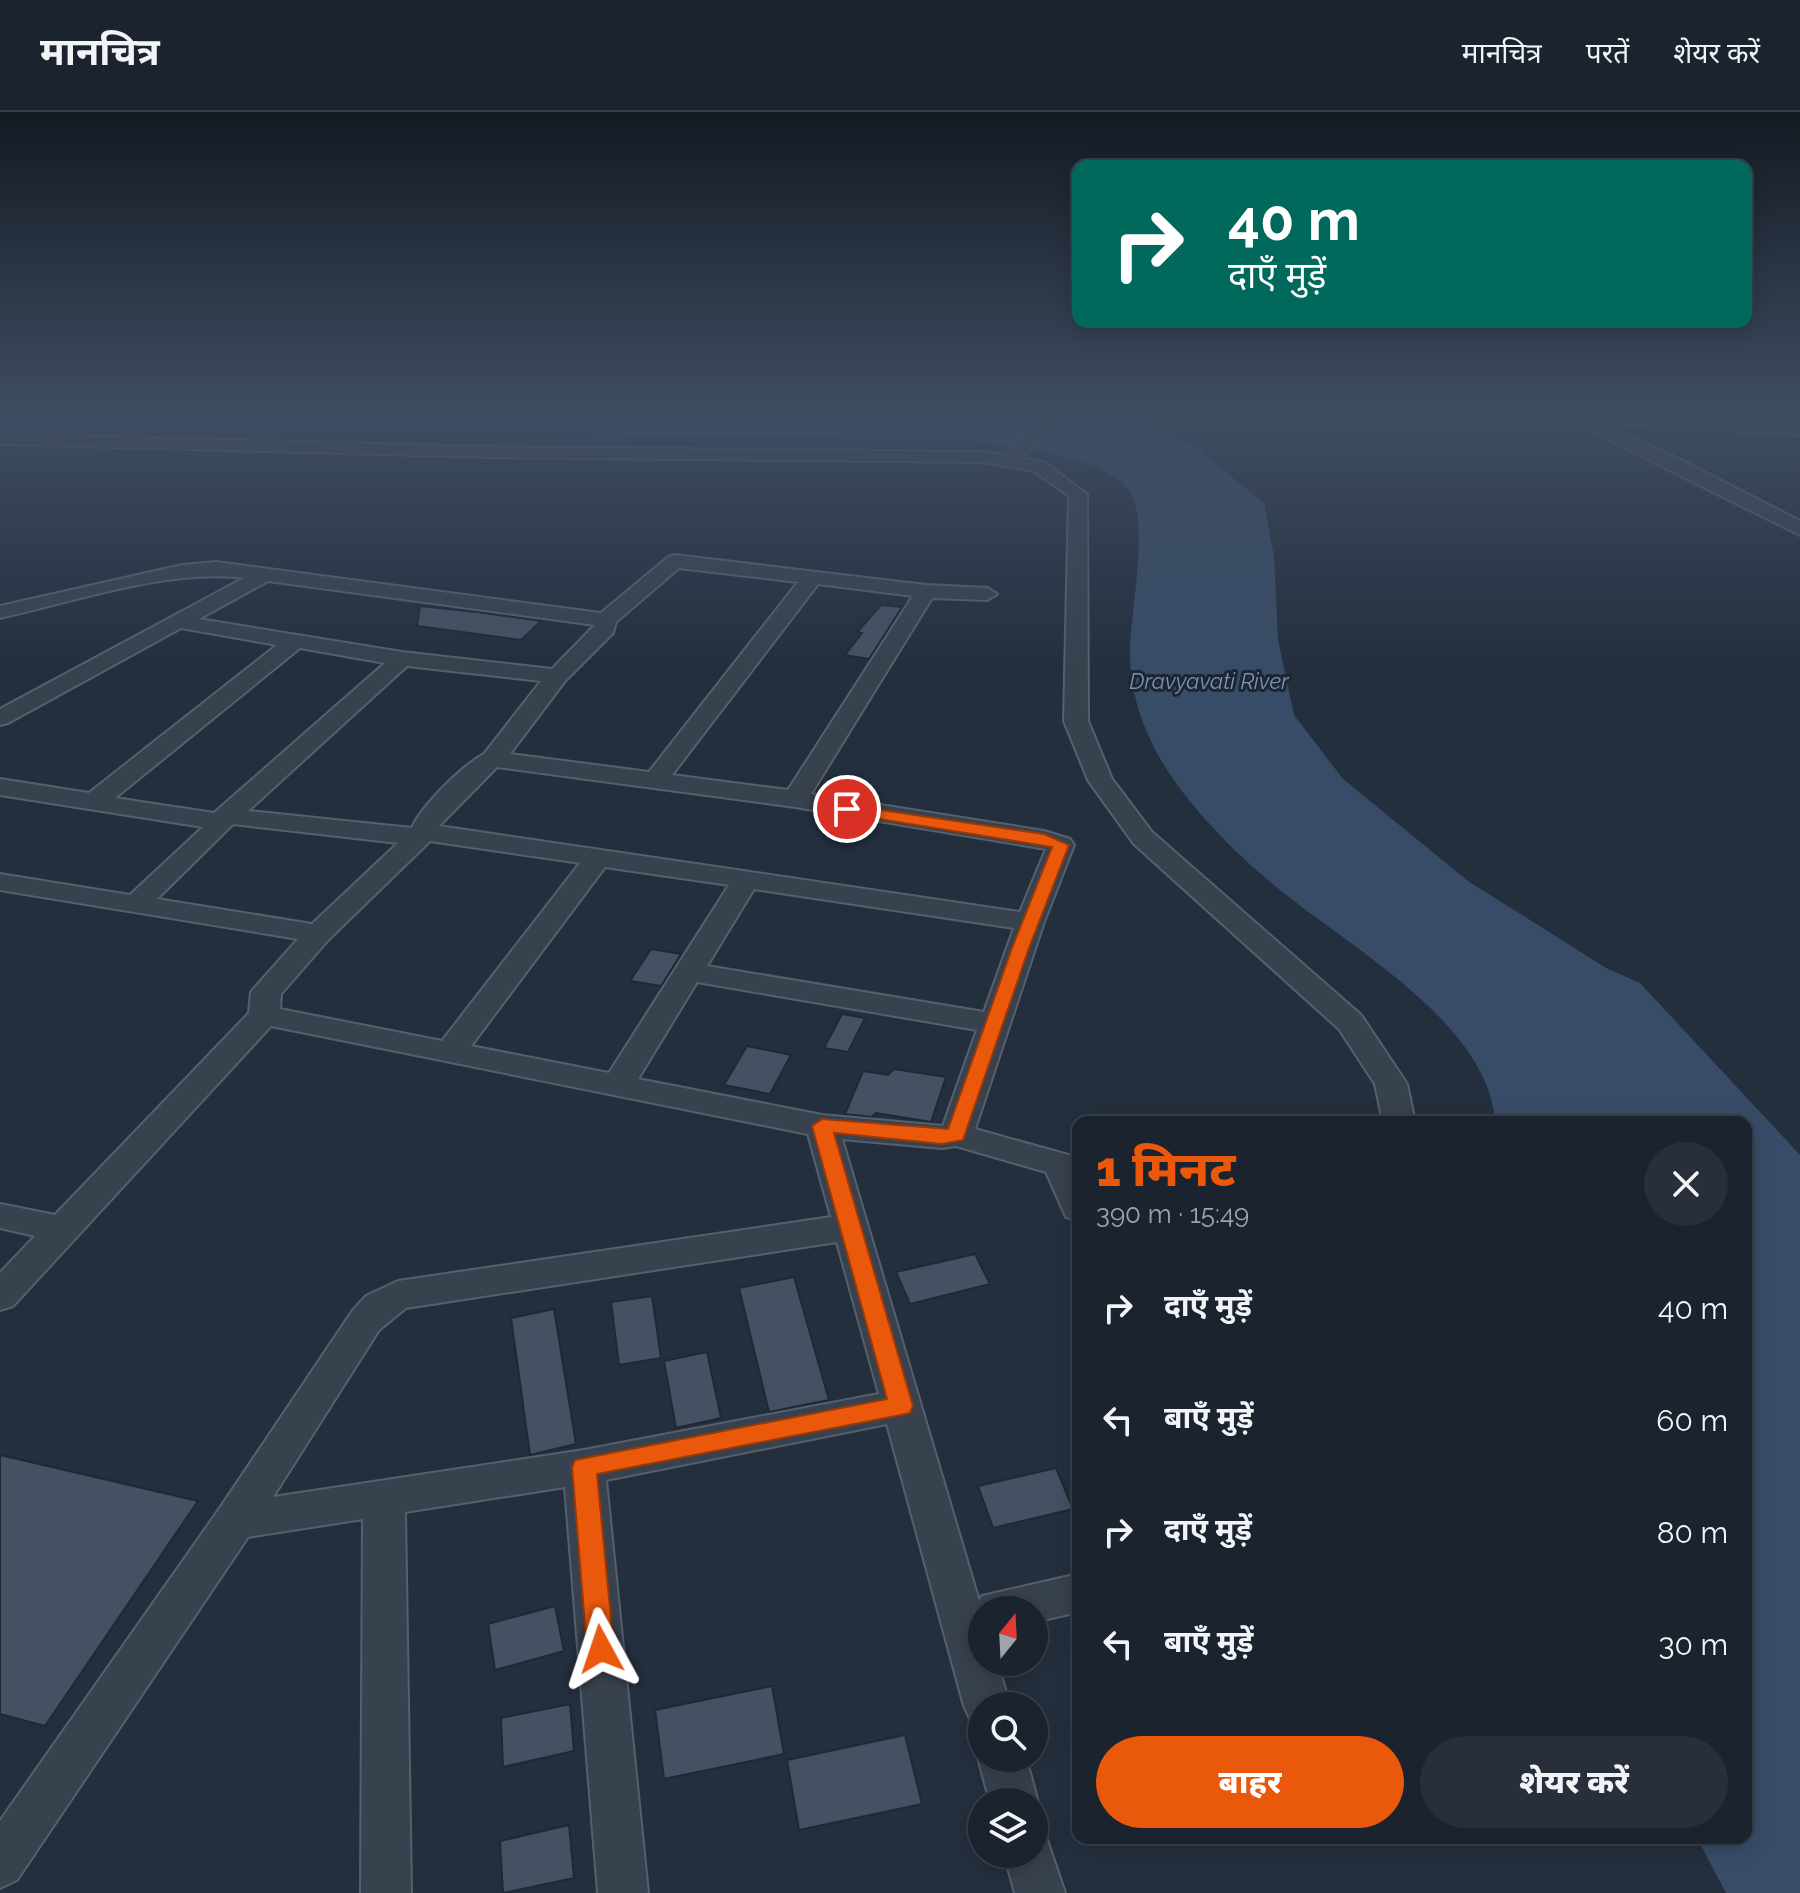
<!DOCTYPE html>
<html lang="hi">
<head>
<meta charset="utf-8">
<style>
	:root { --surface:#1b232e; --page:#282f3a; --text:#f1f3f6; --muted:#a0a4aa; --line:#39404a; --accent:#ea580c }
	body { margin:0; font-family:Raleway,"Noto Sans Devanagari",sans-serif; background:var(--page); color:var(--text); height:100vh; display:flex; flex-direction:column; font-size:30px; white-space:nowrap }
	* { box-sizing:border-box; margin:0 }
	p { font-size:26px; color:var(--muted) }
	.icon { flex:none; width:44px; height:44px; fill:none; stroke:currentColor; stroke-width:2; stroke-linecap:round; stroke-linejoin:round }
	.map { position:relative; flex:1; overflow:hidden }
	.panel { position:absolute; left:1072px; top:1004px; width:680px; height:728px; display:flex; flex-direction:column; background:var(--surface); border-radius:16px; box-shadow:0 4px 20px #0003,0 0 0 2px var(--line) }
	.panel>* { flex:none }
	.banner { position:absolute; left:1072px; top:48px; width:680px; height:168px; border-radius:16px; box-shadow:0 4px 20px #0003,0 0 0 2px var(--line); background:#00695c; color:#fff; overflow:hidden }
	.needle { width:52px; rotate:18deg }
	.buttons { position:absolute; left:968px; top:1484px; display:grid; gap:16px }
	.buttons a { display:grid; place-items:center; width:80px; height:80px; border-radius:50%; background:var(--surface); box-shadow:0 4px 20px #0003,0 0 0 2px var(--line); font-size:40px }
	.pin { position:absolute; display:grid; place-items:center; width:68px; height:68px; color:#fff; margin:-34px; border:4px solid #fff; border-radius:50%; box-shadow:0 2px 8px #0007 }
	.me { position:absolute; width:88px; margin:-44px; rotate:355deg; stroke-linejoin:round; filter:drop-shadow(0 0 6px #0008) }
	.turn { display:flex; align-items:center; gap:28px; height:168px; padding:0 24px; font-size:36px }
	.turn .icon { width:104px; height:104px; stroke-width:2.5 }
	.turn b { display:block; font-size:56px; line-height:68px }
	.round { display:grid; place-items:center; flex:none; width:84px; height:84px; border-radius:42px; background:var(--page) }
	.overview { display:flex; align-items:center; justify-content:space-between; height:136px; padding:0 24px }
	h1 { font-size:48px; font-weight:800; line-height:60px; color:var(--accent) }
	.action { display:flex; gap:16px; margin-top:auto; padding:16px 24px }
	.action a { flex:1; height:92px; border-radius:48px; background:var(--accent); color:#fff; font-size:32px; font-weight:800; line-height:92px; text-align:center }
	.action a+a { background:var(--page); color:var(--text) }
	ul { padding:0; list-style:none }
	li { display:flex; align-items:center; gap:24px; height:112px; padding:0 24px }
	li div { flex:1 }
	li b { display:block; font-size:30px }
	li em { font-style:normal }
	header { display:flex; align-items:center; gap:48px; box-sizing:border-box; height:112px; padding:0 40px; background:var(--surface); border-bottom:2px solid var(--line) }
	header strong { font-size:38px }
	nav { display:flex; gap:44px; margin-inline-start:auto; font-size:28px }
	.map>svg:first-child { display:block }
	.water { fill:#394c67 }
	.building { fill:#455162; stroke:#1f2835; stroke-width:2 }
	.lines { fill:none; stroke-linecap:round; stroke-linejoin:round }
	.minor-casing { stroke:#565f6c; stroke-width:4 }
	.minor { fill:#38414e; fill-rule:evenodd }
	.route { fill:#ea580c; stroke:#983908; stroke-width:2 }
	.labels { text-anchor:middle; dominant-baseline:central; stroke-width:6; stroke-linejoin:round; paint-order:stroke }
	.far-water-label { font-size:22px; font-style:italic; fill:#7c92b1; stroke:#1d2633 }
</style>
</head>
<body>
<header>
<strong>मानचित्र</strong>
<nav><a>मानचित्र</a><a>परतें</a><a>शेयर करें</a></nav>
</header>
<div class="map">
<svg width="1800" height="1781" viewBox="0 0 1800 1781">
	<rect width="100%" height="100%" fill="#242f3e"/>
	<path class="water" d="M0 301H1077L1121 309 1194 334 1264 391 1274 444 1278 528 1294 603 1343 667 1468 769 1606 856 1640 871 1800 1043V1781H1726L1697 1726H1746V1010H1495C1489 910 1344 832 1274 773 1241 746 1212 717 1185 683 1153 643 1129 591 1130 539 1130 501 1151 407 1128 377 1102 343 1003 333 962 328L0 311Z"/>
	<g class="building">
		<polygon points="881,493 902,495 869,547 845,543 862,521 857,520"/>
		<polygon points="420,494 477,500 541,509 521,528 417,514"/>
		<polygon points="651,837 681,842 661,874 630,869"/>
		<polygon points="842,902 865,906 848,940 824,936"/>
		<polygon points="747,934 791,943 770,982 724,973"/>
		<polygon points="894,957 946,965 931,1010 876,1001 872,1005 845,1002 863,959 888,963"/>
		<polygon points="975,1142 990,1172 910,1192 896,1160"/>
		<polygon points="794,1165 829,1288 769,1300 739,1176"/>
		<polygon points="652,1184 661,1246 619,1253 611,1190"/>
		<polygon points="554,1197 576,1332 530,1343 511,1206"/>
		<polygon points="707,1240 721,1306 676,1316 664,1249"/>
		<polygon points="0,1343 198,1389 45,1614 0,1602"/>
		<polygon points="1056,1356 1073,1397 993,1416 978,1374"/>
		<polygon points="555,1494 564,1539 495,1558 488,1512"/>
		<polygon points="772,1574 784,1642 664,1667 655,1598"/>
		<polygon points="570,1592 574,1639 503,1655 501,1606"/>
		<polygon points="905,1623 922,1692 799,1718 787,1648"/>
		<polygon points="569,1713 574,1766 503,1781 500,1729"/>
	</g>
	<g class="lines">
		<defs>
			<g id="minor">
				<polygon points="1051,301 1069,301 1021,346 1045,351 1087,382 1088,609 1112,667 1152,720 1361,903 1407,972 1415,1010 1383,1010 1375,972 1339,917 1134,732 1088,668 1064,609 1069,384 1034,359 983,350 493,345 0,332 0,322 493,335 983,340 1004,343"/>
				<polygon points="1554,301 1618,301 1800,313 1800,323 1595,310 1673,344 1800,409 1800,423"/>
				<path d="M675 443 926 473 987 476 997 482 987 488 932 486 811 682 1044 719 1070 727 1074 733 1044 810 975 1017 1072 1044 1078 1055V1108L1066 1105 1046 1060 956 1034 942 1036 842 1027 979 1489 982 1484 1078 1462V1500L1034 1510V1498H982V1550H997L1010 1594H982V1614L971 1609 964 1594 887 1312 606 1368 648 1781H598L565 1375 405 1400 411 1781H361L363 1407 248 1425 17 1768 0 1776V1709L220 1396 353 1198 366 1184 398 1169 831 1105 808 1022 271 914 13 1194 0 1198V1161L35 1124 0 1116V1092L55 1103 249 901 251 880 298 827 0 778V762L130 783 203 715 0 683V667L89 681 277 533 181 516 8 611 0 613V597L244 466C170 456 73 490 0 506V494L182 453 216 450 601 501 668 445ZM679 456 798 470 649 660 510 642 565 569 613 521 616 510ZM268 469 595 513 594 514 552 557 402 540 199 507ZM818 472 913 484 788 678 672 663ZM300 536 385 551 214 701 115 686ZM407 554 541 569 484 642C463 653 421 694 412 716L248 699ZM497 655 795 695 1046 737 1020 800 439 714ZM233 712 398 731 312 812 157 787ZM430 729 580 751 442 929 280 897 281 882 328 828ZM605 755 729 773 609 961 471 934ZM754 777 1014 816 984 900 707 854ZM697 870 977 918 943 1014 822 1003 638 967ZM837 1130 879 1282 584 1338 273 1385 379 1218 406 1196Z"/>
				<polygon points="982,1638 982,1646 1026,1646 1038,1690 1034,1700 1034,1690 990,1690 978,1646"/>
				<polygon points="1034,1719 1046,1725 1065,1781 1015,1781 1004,1742 1034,1742"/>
			</g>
		</defs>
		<use href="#minor" class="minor-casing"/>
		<use href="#minor" class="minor"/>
	</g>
	<linearGradient id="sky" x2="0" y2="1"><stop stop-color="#141a22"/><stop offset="0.55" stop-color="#3f4d63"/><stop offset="1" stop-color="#3f4d63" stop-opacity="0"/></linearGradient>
	<rect width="1800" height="550" fill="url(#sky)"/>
	<polygon class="route" points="847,693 1044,722 1069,733 1029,836 963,1028 942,1032 834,1021 913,1294 910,1301 901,1303 597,1362 614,1537 610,1546 601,1550 591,1546 587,1537 572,1355 575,1348 887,1287 812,1014 822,1007 948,1017 1012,836 1052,735 842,701 842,694"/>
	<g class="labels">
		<g class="far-water-label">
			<text x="1209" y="569">Dravyavati River</text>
		</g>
	</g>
</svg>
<div class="buttons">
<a><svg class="needle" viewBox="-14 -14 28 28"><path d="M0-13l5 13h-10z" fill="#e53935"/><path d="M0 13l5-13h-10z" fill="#a0a4aa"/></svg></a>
<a><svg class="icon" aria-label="search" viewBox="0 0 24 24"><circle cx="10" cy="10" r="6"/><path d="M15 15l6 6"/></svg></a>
<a><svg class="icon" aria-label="layers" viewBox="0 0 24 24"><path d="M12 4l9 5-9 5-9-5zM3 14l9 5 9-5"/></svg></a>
</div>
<div class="pin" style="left:847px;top:697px;background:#d93025"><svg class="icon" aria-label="arrive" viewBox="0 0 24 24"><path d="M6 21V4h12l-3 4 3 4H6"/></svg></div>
<svg class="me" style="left:601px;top:1537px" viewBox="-20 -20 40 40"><path d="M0-17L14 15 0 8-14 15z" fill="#ea580c" stroke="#fff" stroke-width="4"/></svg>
<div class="banner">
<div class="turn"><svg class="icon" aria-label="right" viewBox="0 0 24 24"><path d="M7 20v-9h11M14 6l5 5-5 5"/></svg><div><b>40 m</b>दाएँ मुड़ें</div></div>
</div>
<section class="panel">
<div class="overview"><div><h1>1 मिनट</h1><p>390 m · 15:49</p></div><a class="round"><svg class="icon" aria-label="close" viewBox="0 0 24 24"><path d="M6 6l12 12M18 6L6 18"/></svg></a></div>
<ul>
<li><svg class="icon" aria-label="right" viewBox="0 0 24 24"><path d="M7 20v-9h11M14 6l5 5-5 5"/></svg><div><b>दाएँ मुड़ें</b></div><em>40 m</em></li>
<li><svg class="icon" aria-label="left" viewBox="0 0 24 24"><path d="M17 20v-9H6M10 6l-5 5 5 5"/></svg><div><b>बाएँ मुड़ें</b></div><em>60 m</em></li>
<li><svg class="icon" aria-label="right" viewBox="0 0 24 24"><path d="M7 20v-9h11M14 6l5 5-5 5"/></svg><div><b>दाएँ मुड़ें</b></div><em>80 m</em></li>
<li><svg class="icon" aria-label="left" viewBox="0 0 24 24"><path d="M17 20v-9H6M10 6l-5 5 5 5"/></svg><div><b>बाएँ मुड़ें</b></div><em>30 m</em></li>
</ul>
<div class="action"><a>बाहर</a><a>शेयर करें</a></div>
</section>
</div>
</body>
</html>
